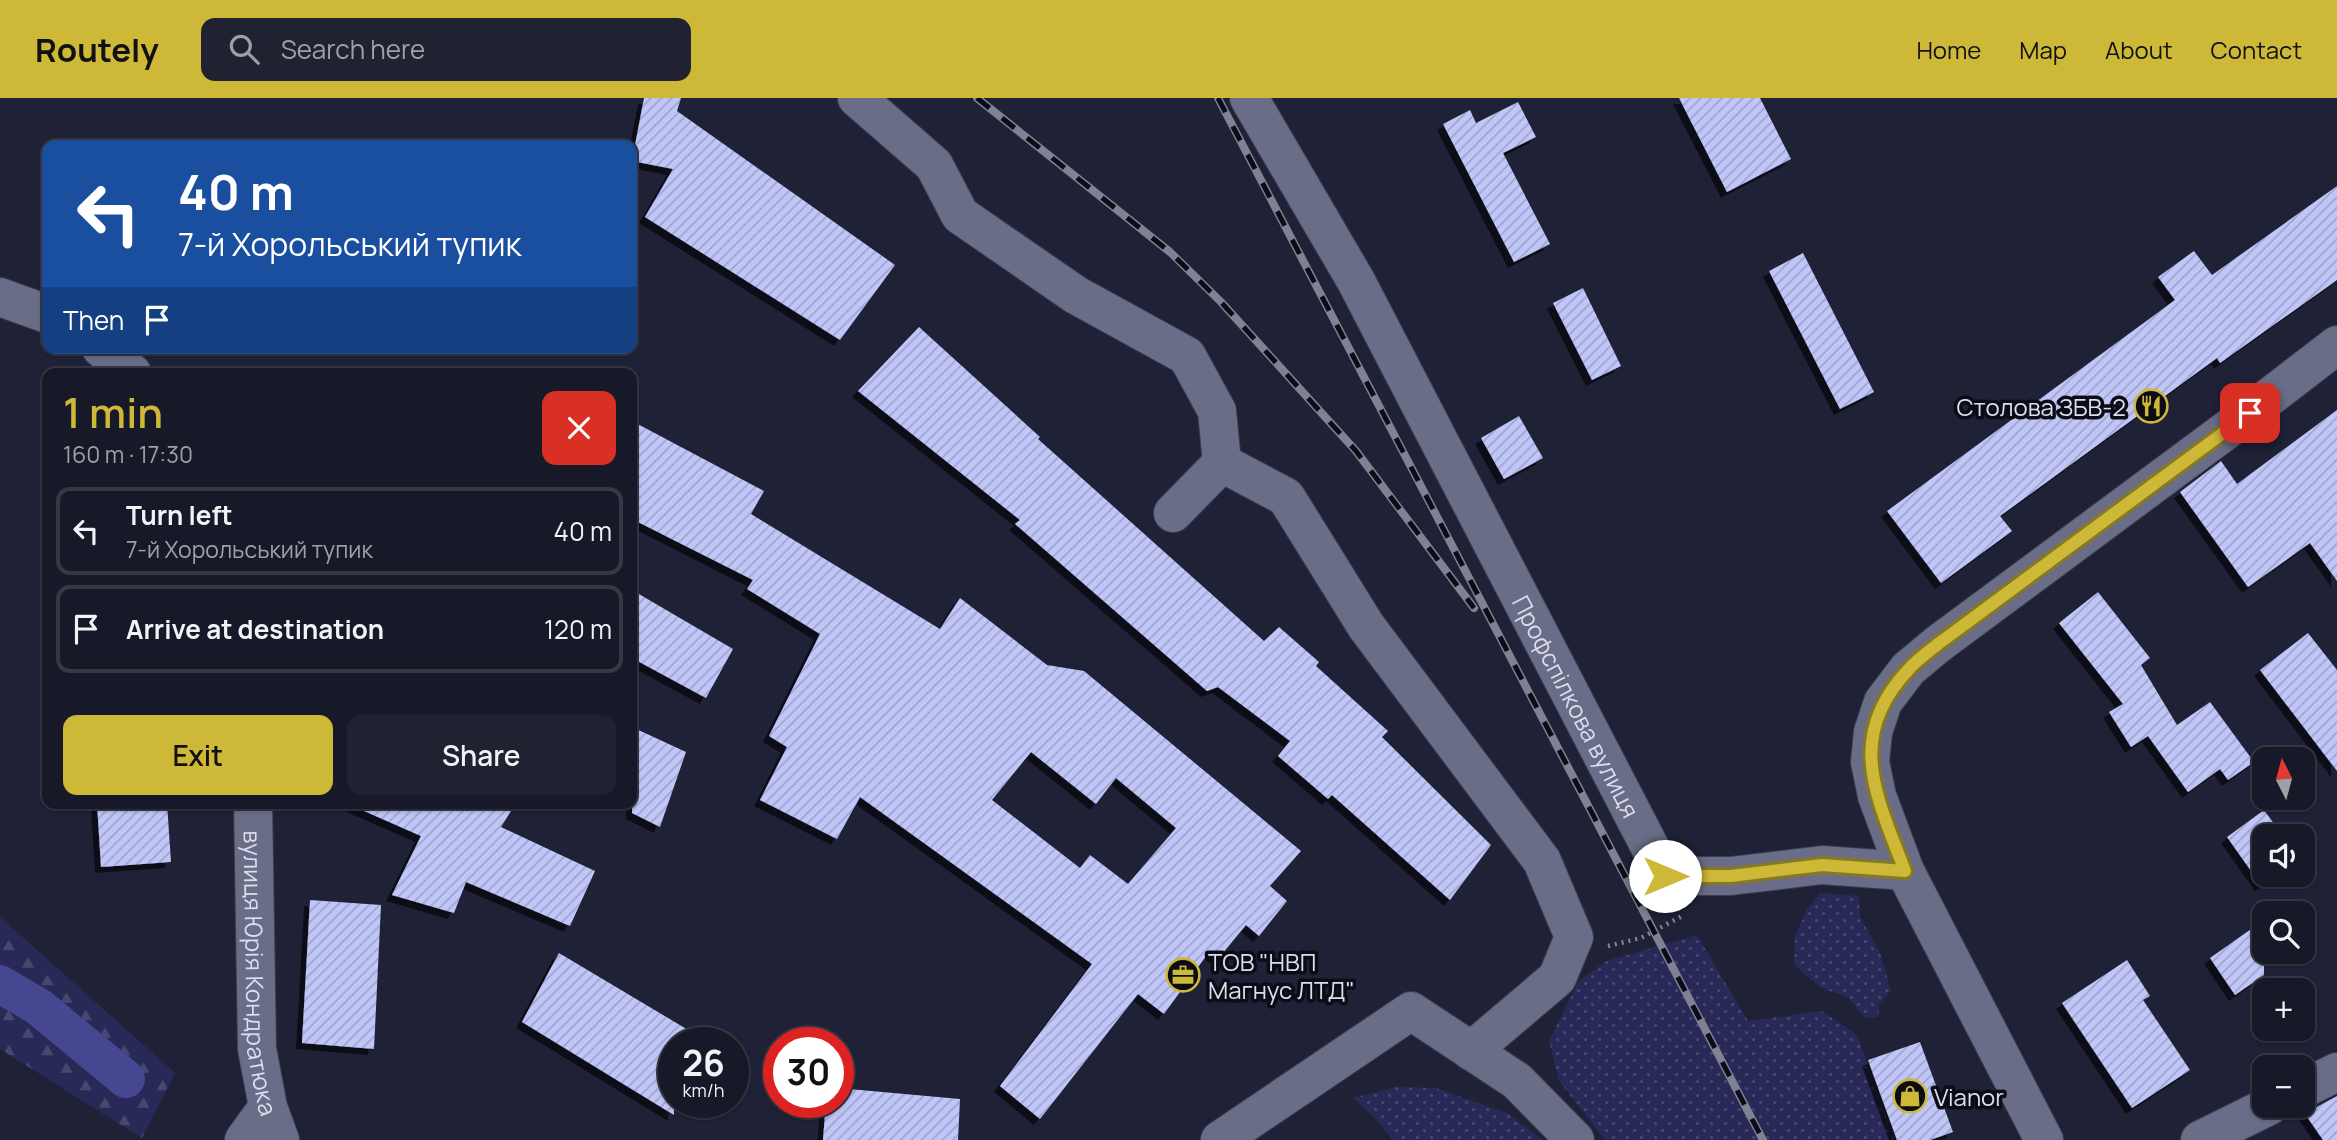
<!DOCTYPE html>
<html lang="en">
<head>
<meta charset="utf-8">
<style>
	:root { --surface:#171929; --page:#202231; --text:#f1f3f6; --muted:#9ea0a8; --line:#363846; --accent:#ceb837 }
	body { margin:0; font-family:Manrope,sans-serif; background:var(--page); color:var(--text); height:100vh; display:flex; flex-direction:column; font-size:26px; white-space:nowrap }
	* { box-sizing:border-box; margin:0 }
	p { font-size:23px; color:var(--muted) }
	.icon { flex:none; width:38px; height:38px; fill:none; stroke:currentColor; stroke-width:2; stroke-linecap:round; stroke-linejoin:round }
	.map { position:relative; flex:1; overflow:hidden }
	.details { position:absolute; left:42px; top:270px; width:595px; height:441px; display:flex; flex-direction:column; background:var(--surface); border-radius:14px; box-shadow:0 2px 5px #0004,0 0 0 2px var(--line) }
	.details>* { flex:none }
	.guide { position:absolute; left:42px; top:42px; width:595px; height:214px; border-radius:14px; box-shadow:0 2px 5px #0004,0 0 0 2px var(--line); background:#1a4fa0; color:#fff; overflow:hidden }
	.needle { width:46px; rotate:354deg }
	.controls { position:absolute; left:2252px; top:649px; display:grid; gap:14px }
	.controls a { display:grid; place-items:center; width:63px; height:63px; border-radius:14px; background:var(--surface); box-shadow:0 2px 5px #0004,0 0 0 2px var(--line); font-size:35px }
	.speed { position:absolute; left:658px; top:929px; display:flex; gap:14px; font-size:35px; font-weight:700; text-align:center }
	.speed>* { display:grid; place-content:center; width:91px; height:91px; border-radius:50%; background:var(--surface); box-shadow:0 2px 5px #0004,0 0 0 2px var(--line); line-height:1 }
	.speed small { font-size:18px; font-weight:400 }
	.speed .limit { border:10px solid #d22; background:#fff; color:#111 }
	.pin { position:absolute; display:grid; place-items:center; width:60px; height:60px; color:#fff; margin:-30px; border-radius:14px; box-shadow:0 4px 10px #0006 }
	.me { position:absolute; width:77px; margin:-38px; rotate:90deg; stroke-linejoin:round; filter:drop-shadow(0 0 5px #0008) }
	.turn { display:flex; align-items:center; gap:24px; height:147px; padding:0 21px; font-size:32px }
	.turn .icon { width:91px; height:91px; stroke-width:2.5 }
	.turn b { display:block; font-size:49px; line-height:60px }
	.then { display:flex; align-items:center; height:66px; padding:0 21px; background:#0003; gap:14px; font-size:26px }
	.round { display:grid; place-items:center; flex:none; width:74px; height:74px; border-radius:14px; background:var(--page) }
	.overview { display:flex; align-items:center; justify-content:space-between; height:119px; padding:0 21px }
	h1 { font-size:42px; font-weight:600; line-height:52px; color:var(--accent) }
	.cta { display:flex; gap:14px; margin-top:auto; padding:14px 21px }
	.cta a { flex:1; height:80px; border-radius:14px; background:var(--accent); color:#111; font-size:28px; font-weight:600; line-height:80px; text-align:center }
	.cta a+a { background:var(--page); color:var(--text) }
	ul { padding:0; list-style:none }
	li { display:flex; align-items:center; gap:21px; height:88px; margin:0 14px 10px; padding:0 7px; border:4px solid var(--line); border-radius:14px }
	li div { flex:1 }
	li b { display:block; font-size:26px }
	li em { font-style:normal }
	header { display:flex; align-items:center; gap:42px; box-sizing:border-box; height:98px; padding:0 35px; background:var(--accent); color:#111 }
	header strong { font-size:33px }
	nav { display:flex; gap:38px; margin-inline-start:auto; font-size:24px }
	.search { width:490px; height:63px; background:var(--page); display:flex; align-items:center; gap:18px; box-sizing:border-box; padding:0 24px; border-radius:14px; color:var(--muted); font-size:26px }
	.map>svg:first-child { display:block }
	.grass { fill:url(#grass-dots) }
	.forest { fill:url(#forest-firs) }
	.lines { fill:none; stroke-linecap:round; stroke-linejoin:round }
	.canal { stroke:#464791; stroke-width:38 }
	.building { fill:url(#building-hatch); fill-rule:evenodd; filter:url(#shadow) }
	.minor-casing { stroke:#3c3d50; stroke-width:40 }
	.path { stroke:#848699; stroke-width:4.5; stroke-dasharray:2 5; stroke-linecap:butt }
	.minor { stroke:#6a6d87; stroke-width:38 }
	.rail-casing { stroke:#7f8194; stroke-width:8 }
	.rail { stroke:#0b0c15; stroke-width:5; stroke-dasharray:16; stroke-linecap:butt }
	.route-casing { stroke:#867824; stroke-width:18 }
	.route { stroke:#ceb837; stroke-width:12 }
	.labels { text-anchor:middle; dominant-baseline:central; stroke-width:7; stroke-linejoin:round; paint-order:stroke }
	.poi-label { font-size:24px; fill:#dcdeed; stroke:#0b0c15; text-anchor:start }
	.street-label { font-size:24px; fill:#dcdeed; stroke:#0b0c15 }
</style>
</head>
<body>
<header>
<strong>Routely</strong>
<div class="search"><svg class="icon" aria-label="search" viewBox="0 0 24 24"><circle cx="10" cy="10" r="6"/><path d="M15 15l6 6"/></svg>Search here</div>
<nav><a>Home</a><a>Map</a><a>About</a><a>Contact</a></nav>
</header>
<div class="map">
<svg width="2337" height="1042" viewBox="0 0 2337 1042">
	<defs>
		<pattern id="grass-dots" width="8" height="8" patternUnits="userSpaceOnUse" patternTransform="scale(1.75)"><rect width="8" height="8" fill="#282956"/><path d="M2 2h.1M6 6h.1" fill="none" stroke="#47486f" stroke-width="1.8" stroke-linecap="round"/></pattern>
		<pattern id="forest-firs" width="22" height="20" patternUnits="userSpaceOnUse" patternTransform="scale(1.75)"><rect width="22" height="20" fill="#282956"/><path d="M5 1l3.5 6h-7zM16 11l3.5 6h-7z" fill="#47486f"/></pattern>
		<pattern id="building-hatch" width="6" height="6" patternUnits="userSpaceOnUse" patternTransform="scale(1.75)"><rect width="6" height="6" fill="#c0c6f8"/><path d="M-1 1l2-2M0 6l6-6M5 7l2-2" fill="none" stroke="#a0a5cc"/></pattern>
		<filter id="shadow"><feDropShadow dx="-6" dy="6" stdDeviation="0" flood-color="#0009"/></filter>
	</defs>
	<rect width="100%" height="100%" fill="#1f2137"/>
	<g class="grass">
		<polygon points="1820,795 1859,798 1860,819 1880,854 1891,893 1879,906 1879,919 1865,920 1848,899 1821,890 1794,867 1795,838 1807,811"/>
		<polygon points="1697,837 1748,923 1822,913 1857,937 1895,1042 1605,1042 1559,983 1549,943 1578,884 1606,863"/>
		<polygon points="1396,989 1436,990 1507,1015 1543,1042 1393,1042 1377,1022 1353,1000"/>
	</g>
	<polygon class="forest" points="0,819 175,975 142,1040 0,951"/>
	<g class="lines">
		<polyline class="canal" points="0,886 39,909 126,981"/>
	</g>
	<g class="building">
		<polygon points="644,0 681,0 677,13 895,167 840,242 645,119 673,71 632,63"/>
		<polygon points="1679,0 1760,0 1791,61 1727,94"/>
		<polygon points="1518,4 1536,39 1503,55 1550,146 1514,164 1443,26 1470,12 1476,25"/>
		<polygon points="2337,88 2337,182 2220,265 2217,260 2000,418 2012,433 1941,485 1887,413 2175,202 2158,179 2194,153 2212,177"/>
		<polygon points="1803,155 1874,294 1840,311 1769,173"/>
		<polygon points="1583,190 1621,268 1592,282 1553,205"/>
		<polygon points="919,229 1040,339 1038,341 1264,543 1279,529 1319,564 1316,568 1388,633 1382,639 1491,747 1450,802 1332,697 1328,701 1278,658 1290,643 1218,589 1207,593 1015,426 1020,422 858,293"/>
		<polygon points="2337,312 2337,483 2310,445 2248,489 2180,394 2221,363 2237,386"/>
		<polygon points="1519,318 1543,360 1504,381 1481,340"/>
		<path d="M632 323 764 393 751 416 940 531 960 500 1047 567 1084 573 1301 753 1270 788 1287 803 1259 838 1246 827 1218 861 1209 854 1164 916 1138 896 1040 1021 1000 988 1092 866 860 699 837 741 760 702 787 649 769 638 820 536 747 491 753 482 632 421ZM1031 654 1096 706 1116 680 1176 730 1128 786 1090 757 1080 770 992 702Z"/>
		<polygon points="632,492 733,551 706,600 632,560"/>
		<polygon points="2098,494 2150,560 2141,567 2177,627 2210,604 2254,664 2228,682 2220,671 2188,694 2148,638 2131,649 2109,614 2123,606 2059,525"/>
		<polygon points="2308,535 2337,572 2337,673 2260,572"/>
		<polygon points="632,629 686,654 660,729 632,715"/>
		<polygon points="97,705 167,705 171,764 101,769"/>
		<polygon points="346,705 516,705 501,729 595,773 570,828 466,784 454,815 392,797 421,738"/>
		<polygon points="2264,712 2283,738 2264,738 2264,777 2276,777 2261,787 2227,739"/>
		<polygon points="310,802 381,807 374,951 302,945"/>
		<polygon points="2264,822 2264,877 2235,897 2210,860"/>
		<polygon points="559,855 710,945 674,945 674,1017 522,924"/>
		<polygon points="2127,862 2150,898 2143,902 2190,972 2132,1010 2062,905"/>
		<polygon points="1920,944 1953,1034 1930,1042 1897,1042 1868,962"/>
		<polygon points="838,990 960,1001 958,1042 823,1042 826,1004 838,1004"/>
		<polygon points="2337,998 2337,1042 2323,1042 2303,1013 2313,1011"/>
	</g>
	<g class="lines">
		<defs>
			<g id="minor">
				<polyline points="857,0 934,67 960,117 1076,197 1187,258 1217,313 1222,365"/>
				<path id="s1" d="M1249 0 1356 183 1665 778H1731L1822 767 1905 773"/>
				<polyline points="0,199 47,216"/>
				<polyline points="101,250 132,275"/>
				<polyline points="1173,415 1222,365 1286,399 1366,528 1542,763 1574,839 1557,880 1471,953"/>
				<path id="s2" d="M253 705 257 951 268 1009 280 1042"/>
				<polyline points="2303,991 2337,974"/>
				<polyline points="244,1042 268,1009"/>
				<polyline points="1220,1042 1411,913 1517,983 1575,1042"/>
				<polyline points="2044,1042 1905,773 1877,698 1870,664 1873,634 1883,604 1908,571 1938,546 2228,331 2337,247"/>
				<polyline points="2200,1042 2269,1008"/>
			</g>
		</defs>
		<use href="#minor" class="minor-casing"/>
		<polyline class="path" points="1608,848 1641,840 1684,817"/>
		<use href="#minor" class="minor"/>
		<defs>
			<g id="rail">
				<polyline points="977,0 1170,154 1221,204 1356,353 1474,510"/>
				<polyline points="1218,0 1763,1042"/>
			</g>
		</defs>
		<use href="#rail" class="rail-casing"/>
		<use href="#rail" class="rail"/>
	</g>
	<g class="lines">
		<defs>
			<path id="route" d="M1665 778H1731L1822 767 1905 773C1877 699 1844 639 1909 571 1917 562 1928 554 1938 546L2250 315"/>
		</defs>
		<use href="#route" class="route-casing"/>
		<use href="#route" class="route"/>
	</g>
	<defs>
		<symbol id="restaurant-ring" viewBox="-11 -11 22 22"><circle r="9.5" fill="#0b0c15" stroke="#ceb837" stroke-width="1.5"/><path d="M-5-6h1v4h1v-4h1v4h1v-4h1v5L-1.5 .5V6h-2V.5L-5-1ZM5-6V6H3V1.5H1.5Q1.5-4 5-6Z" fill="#ceb837"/></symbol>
		<symbol id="office-ring" viewBox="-11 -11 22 22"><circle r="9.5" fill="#0b0c15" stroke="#ceb837" stroke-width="1.5"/><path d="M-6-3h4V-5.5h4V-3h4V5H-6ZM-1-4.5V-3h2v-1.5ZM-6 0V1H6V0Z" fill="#ceb837"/></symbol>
		<symbol id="shop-ring" viewBox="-11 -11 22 22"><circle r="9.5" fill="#0b0c15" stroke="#ceb837" stroke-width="1.5"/><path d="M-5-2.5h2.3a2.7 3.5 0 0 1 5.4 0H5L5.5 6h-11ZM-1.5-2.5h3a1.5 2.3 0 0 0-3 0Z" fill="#ceb837"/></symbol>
	</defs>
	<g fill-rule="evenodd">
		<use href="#restaurant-ring" x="2132" y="289" width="38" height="38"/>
		<use href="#office-ring" x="1164" y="858" width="38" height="38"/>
		<use href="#shop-ring" x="1891" y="979" width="38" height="38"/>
	</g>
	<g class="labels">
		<g class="poi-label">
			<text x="2126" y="308" text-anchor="end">Столова ЗБВ-2</text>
			<text x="1208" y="863">ТОВ "НВП<tspan x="1208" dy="28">Магнус ЛТД"</tspan></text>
			<text x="1934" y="998">Vianor</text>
		</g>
		<g class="street-label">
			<text stroke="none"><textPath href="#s1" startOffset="691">Профспілкова вулиця</textPath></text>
			<text stroke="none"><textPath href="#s2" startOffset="170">вулиця Юрія Кондратюка</textPath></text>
		</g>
	</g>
</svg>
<div class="controls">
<a><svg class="needle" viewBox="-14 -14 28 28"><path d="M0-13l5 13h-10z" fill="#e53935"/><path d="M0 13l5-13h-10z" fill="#9ea0a8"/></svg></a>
<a><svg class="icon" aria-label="sound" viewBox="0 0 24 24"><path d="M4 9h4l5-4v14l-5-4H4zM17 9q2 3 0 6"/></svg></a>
<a><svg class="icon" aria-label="search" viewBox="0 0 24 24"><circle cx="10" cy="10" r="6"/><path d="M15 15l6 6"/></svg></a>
<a>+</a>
<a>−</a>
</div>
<div class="speed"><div>26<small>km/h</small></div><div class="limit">30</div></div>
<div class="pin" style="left:2250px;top:315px;background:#d93025"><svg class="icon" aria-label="arrive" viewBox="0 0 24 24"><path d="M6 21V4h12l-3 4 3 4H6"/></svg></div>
<svg class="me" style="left:1665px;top:778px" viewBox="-20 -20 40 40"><circle r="19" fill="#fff"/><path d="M0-13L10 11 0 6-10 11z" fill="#ceb837"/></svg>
<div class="guide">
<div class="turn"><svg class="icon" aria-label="left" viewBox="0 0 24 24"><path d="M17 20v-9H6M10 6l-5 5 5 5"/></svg><div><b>40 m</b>7-й Хорольський тупик</div></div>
<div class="then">Then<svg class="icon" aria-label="arrive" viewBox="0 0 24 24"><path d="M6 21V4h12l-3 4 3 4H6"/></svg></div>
</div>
<section class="details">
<div class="overview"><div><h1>1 min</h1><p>160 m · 17:30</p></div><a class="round" style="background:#d93025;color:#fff"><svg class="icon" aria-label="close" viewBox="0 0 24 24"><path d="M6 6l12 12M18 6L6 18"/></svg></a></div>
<ul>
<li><svg class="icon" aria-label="left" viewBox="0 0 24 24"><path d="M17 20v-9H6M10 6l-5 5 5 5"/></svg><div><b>Turn left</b><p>7-й Хорольський тупик</p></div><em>40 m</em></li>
<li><svg class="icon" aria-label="arrive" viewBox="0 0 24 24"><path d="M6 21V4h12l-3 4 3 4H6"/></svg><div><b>Arrive at destination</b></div><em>120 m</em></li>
</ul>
<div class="cta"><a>Exit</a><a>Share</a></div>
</section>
</div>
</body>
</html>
